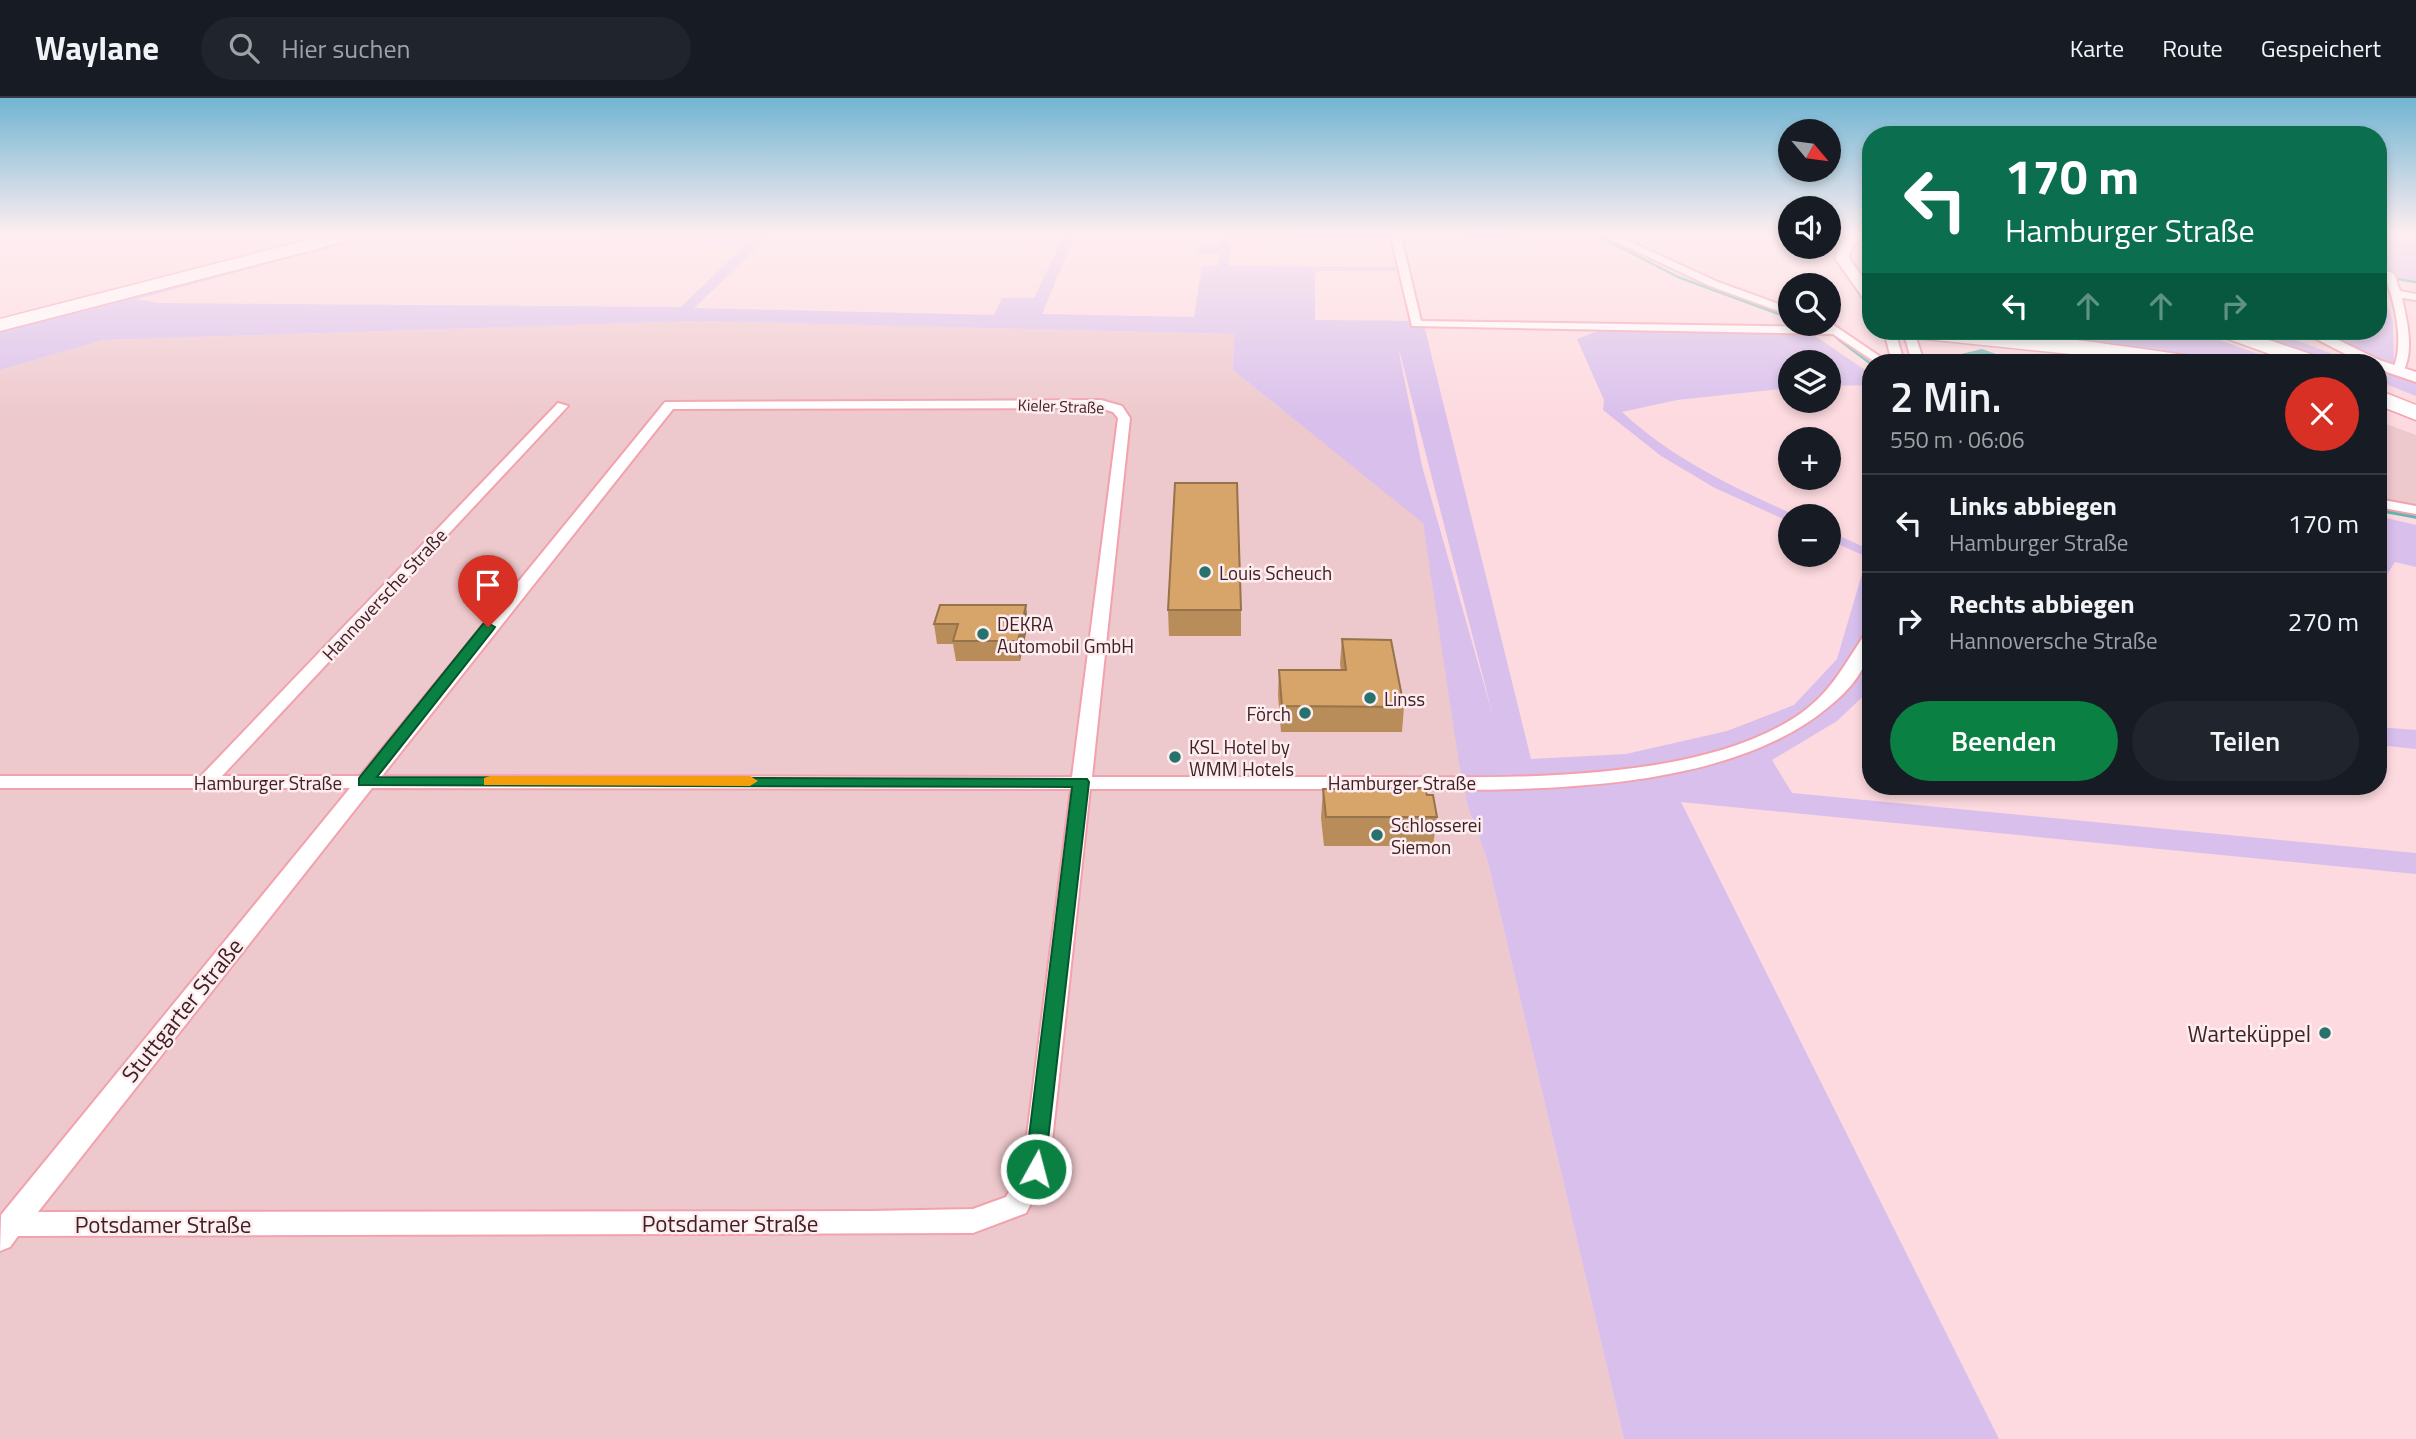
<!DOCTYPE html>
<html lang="de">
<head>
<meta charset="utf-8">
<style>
	:root { --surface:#171b24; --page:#20242c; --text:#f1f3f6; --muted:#9ea1a6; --line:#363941; --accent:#0b8043 }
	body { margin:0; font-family:"Titillium Web",sans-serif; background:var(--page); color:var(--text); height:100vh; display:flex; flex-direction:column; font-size:26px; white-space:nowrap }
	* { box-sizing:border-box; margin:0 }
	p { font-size:23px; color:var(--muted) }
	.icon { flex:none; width:38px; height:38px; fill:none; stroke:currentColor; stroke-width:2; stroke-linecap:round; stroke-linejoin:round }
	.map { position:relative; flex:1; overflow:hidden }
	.drawer { position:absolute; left:1862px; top:256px; width:525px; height:441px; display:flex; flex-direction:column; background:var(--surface); border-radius:28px; box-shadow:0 4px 10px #0003 }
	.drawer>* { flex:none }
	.banner { position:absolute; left:1862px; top:28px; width:525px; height:214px; border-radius:28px; box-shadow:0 4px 10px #0003; background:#0b6e4f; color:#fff; overflow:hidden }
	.needle { width:46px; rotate:119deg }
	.buttons { position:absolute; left:1778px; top:21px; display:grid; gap:14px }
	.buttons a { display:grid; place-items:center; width:63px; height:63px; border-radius:50%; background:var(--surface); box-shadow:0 4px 10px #0003; font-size:35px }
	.pin { position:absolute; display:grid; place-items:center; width:60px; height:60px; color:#fff; margin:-72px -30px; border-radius:50% 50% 50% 0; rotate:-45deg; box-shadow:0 0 7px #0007 }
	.pin .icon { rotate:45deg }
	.me { position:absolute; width:77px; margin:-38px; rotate:7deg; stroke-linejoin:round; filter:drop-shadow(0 0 5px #0008) }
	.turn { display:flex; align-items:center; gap:24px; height:147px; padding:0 28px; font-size:32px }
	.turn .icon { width:91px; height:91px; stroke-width:2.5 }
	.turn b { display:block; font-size:49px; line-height:60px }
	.lanes { display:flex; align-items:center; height:66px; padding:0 28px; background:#0003; justify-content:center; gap:35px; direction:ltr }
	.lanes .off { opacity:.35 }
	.round { display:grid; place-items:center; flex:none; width:74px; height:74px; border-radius:37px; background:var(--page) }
	.summary { display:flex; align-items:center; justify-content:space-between; height:119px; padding:0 28px }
	h1 { font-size:42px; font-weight:600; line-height:52px }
	.cta { display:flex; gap:14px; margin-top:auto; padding:14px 28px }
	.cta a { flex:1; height:80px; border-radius:42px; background:var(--accent); color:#fff; font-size:28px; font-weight:600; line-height:80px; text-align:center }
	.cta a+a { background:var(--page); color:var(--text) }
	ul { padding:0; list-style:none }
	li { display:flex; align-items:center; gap:21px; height:98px; padding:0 28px; border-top:2px solid var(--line) }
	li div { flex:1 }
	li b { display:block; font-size:26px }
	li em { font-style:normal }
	header { display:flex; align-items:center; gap:42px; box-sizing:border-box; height:98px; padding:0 35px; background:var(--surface); border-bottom:2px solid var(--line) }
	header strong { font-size:33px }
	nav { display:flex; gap:38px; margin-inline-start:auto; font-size:24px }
	.search { width:490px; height:63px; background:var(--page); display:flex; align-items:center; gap:18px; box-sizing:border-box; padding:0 24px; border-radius:38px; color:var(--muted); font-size:26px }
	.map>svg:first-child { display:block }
	.built { fill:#edc8cc }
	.green { fill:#d8bfec; fill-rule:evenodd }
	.water { fill:#60b7b1 }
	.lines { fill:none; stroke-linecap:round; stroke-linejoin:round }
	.stream-far1 { stroke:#60b7b1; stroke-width:2.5 }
	.stream { stroke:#60b7b1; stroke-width:3.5 }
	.street-casing { stroke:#f2a1ad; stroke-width:4 }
	.secondary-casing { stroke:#f2a1ad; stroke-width:4 }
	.highway-casing { stroke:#f2a1ad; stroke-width:3 }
	.street { fill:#fff; fill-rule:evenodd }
	.secondary { fill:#fff; fill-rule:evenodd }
	.highway { fill:#fff; fill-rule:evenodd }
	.wall { fill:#b98d5a }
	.shaded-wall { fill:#96734a }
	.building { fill:#d7a469; stroke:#96734a; stroke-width:2 }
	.route { fill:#0b8043; stroke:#07532c; stroke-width:2 }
	.slow { fill:#f59e0b }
	.poi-dot { fill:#28726d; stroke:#feedef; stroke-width:2.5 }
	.labels { text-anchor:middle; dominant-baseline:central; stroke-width:5; stroke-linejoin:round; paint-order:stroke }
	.far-street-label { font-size:16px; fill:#3f2026; stroke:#feedef }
	.poi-label { font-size:19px; fill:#3f2026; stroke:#feedef; text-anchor:start }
	.street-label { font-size:19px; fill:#3f2026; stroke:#feedef }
	.near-street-label { font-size:23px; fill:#3f2026; stroke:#feedef }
	.near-poi-label { font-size:23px; fill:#3f2026; stroke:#feedef; text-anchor:end }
</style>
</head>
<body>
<header>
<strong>Waylane</strong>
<div class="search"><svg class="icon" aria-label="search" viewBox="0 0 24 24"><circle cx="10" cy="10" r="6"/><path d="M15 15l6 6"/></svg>Hier suchen</div>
<nav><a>Karte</a><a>Route</a><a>Gespeichert</a></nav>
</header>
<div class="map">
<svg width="2416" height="1341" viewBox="0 0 2416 1341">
	<rect width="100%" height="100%" fill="#fddadf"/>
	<g class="built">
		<polygon points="698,223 1234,236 1233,272 1423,424 1468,709 1488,764 1624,1341 0,1341 0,272 103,242"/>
		<polygon points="2378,323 2416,337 2416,408 2378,402"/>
	</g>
	<g class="green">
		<path d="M372 135H385L137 201 158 205 681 209 745 147 554 139 553 144H546L551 135H773L694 210 994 217 1002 200H1034L1065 135H1076L1042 216 1194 219 1202 168H1218L1219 156H1196L1197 149H1220L1223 135H1388L1390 143 1231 141 1229 168 1396 169V173H1315V222L1423 223 1531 661 1626 656 1727 633 1794 607 1837 561 1867 459 1829 442V433L1868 451 1871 434V591L1837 623 1772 662 1792 695 2416 755V776L1681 704 1999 1341H1624L1488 764 1468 709 1459 665 1423 425 1233 272 1234 236 698 223 103 242 0 272V231ZM1399 255H1400L1493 618 1422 368Z"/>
		<polygon points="1402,135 1587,135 1591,138 1479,143 1448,138 1403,139"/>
		<polygon points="2378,139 2416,142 2416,186 2378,176"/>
		<polygon points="2378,180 2393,223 2394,265 2371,258 2323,233 2378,233"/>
		<path d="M1598 233 1812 236 1871 276V287L1829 288V264H1790V290L1677 302 1622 314C1672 361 1735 390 1797 418H1790V424L1715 390 1661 358 1603 312 1604 302 1577 241Z"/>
		<polygon points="2139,233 2195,233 2280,264 2200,264 2056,242 2109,241"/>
		<polygon points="2245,233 2272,233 2354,264 2330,264"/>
		<polygon points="2378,273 2416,283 2416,298 2378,283"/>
		<polygon points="2378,418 2416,427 2416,469 2395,464 2378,490"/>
		<polygon points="2378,629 2416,632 2416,651 2378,647"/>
	</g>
	<polygon class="water" points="1982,251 2018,264 1963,264 1961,256"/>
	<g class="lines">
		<g class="stream-far1">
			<polyline points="1593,135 1678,179 1790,220"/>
			<polyline points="2397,181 2416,184"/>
			<polyline points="1807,226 1816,229"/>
			<polyline points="1838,241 1871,266"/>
		</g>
		<polyline class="stream" points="2378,412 2416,419"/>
		<defs>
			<g id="street">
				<polygon points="1390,135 1400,135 1421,223 1822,229 1821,226 1829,224 1888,264 1875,264 1833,236 1412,228"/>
				<polygon points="1598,135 1611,135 1718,184 1790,210 1790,217 1710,188"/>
				<path d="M2389 173 2394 176 2400 193 2416 196V202L2402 200C2407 223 2415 254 2402 276L2398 277 2392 273C2406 246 2394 202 2384 176Z"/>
				<polygon points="1884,233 1895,233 1904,264 1892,264"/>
				<polygon points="1903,233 1914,234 1924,264 1912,264"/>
				<path d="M1101 302 1122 308 1130 320 1092 679C1184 679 1276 679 1368 679 1492 679 1687 688 1794 620 1830 597 1842 570 1865 536L1871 535C1871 565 1855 587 1832 606 1716 707 1482 691 1335 691 1253 691 1172 691 1090 691L1049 1071 1026 1115 973 1135 18 1138 10 1149 0 1153 1 1117 350 690H0V678H201L558 305 568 308 222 678H360L665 304ZM1100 310 1113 314 1118 320 1072 679 382 678 673 311ZM372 690 1071 691 1023 1069 1006 1099 973 1111 869 1113 38 1114Z"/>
				<polygon points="2378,401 2416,408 2416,416 2378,409"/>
			</g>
			<g id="secondary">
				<polygon points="1854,135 1869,135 1852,149 1849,160 1871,191 1871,205 1866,204 1835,160 1841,144"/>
				<polygon points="2301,233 2320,233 2379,262 2416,274 2416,284 2378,271 2378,264 2361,264"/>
			</g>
			<g id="highway">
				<polygon points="335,135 365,135 363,139 0,233 0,221"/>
				<path d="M1896 233C1994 228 2095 244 2192 258L2203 264H2148L1906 239Z"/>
				<polygon points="2214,233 2243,233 2319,259 2322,264 2292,264 2217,237"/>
				<polygon points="2378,292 2416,307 2416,322 2378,307"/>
			</g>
		</defs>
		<use href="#street" class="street-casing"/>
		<use href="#secondary" class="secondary-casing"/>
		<use href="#highway" class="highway-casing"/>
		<use href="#street" class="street"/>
		<use href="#secondary" class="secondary"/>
		<use href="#highway" class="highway"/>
	</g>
	<g class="wall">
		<polygon points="1168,512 1241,512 1241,538 1169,538"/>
		<polygon points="934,526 1028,526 1020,563 956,563 953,546 937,546"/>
		<polygon points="1342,541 1404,609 1402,634 1281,634 1278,597 1279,572 1341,572 1340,566"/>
		<polygon points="1323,691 1427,697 1437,719 1433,748 1324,748 1321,720"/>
	</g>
	<polygon class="shaded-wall" points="1026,507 1028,526 1020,563 1018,543"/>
	<g class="building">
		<polygon points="1175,385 1237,385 1241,512 1168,512"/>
		<polygon points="940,507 1026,507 1018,543 953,543 958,526 934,526"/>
		<polygon points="1342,541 1391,542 1404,609 1282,608 1279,572 1346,572"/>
		<polygon points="1425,690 1427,697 1433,697 1437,719 1326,719 1323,691"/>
	</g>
	<linearGradient id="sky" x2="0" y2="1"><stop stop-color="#71b5d2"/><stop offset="0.42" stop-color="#feeef1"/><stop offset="1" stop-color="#feeef1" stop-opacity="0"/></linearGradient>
	<rect width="2416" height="323" fill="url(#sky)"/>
	<polygon class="route" points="488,525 495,529 493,532 377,679 1087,681 1089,684 1044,1077 1036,1080 1028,1077 1025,1071 1072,689 359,687 359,680 483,526"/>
	<polygon class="slow" points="490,678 750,678 758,683 750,688 484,687 484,680"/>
	<g class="poi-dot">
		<circle cx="1205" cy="474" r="7"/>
		<circle cx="983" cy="536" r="7"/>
		<circle cx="1370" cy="600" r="7"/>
		<circle cx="1305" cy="615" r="7"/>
		<circle cx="1175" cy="659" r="7"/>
		<circle cx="1377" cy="737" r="7"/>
		<circle cx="2325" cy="935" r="7"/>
	</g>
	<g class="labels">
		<g class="far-street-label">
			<text transform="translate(1061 308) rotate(2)">Kieler Straße</text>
		</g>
		<g class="poi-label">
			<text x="1219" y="474">Louis Scheuch</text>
			<text x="997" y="525">DEKRA<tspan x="997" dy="22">Automobil GmbH</tspan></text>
			<text x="1384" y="600">Linss</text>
			<text x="1291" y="615" text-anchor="end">Förch</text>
			<text x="1189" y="648">KSL Hotel by<tspan x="1189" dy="22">WMM Hotels</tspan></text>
			<text x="1391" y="726">Schlosserei<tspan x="1391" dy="22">Siemon</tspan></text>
		</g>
		<g class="street-label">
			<text transform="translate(384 496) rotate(-47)">Hannoversche Straße</text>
			<text x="268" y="684">Hamburger Straße</text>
			<text x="1402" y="684">Hamburger Straße</text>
		</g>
		<g class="near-street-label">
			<text transform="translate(182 912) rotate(-51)">Stuttgarter Straße</text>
			<text x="730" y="1125">Potsdamer Straße</text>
			<text x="163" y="1126">Potsdamer Straße</text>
		</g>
		<g class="near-poi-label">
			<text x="2311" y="935">Warteküppel</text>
		</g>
	</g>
</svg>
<div class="buttons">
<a><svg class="needle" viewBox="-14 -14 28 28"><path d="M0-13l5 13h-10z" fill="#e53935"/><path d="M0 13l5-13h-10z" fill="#9ea1a6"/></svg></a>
<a><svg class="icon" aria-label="sound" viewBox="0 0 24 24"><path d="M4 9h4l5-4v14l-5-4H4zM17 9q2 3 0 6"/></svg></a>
<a><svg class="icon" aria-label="search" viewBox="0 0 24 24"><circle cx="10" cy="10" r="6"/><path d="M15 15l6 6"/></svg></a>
<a><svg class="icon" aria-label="layers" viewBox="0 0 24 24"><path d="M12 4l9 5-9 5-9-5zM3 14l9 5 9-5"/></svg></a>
<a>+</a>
<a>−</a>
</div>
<div class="pin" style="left:488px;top:529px;background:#d93025"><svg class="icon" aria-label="arrive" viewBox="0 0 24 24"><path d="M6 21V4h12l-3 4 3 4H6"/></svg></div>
<svg class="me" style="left:1036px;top:1071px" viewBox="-20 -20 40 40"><circle r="17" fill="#0b8043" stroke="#fff" stroke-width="3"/><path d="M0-11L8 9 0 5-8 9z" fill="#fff"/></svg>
<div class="banner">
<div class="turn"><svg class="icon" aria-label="left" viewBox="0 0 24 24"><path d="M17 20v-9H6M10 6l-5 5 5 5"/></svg><div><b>170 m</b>Hamburger Straße</div></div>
<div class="lanes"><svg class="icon" aria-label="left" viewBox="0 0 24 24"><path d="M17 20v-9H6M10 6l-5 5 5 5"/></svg><svg class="icon off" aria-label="ahead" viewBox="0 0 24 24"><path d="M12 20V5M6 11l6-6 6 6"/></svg><svg class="icon off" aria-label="ahead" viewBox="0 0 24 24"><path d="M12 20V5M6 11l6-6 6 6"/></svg><svg class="icon off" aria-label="right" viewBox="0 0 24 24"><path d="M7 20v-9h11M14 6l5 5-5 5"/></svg></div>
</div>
<section class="drawer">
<div class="summary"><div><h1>2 Min.</h1><p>550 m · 06:06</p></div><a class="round" style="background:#d93025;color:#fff"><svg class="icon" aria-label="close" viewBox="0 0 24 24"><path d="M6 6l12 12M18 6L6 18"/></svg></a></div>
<ul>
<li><svg class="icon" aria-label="left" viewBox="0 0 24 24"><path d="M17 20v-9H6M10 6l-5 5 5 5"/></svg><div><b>Links abbiegen</b><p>Hamburger Straße</p></div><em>170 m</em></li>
<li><svg class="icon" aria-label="right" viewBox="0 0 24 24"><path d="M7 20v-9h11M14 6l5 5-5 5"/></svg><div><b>Rechts abbiegen</b><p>Hannoversche Straße</p></div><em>270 m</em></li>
</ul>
<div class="cta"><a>Beenden</a><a>Teilen</a></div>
</section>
</div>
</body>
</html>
